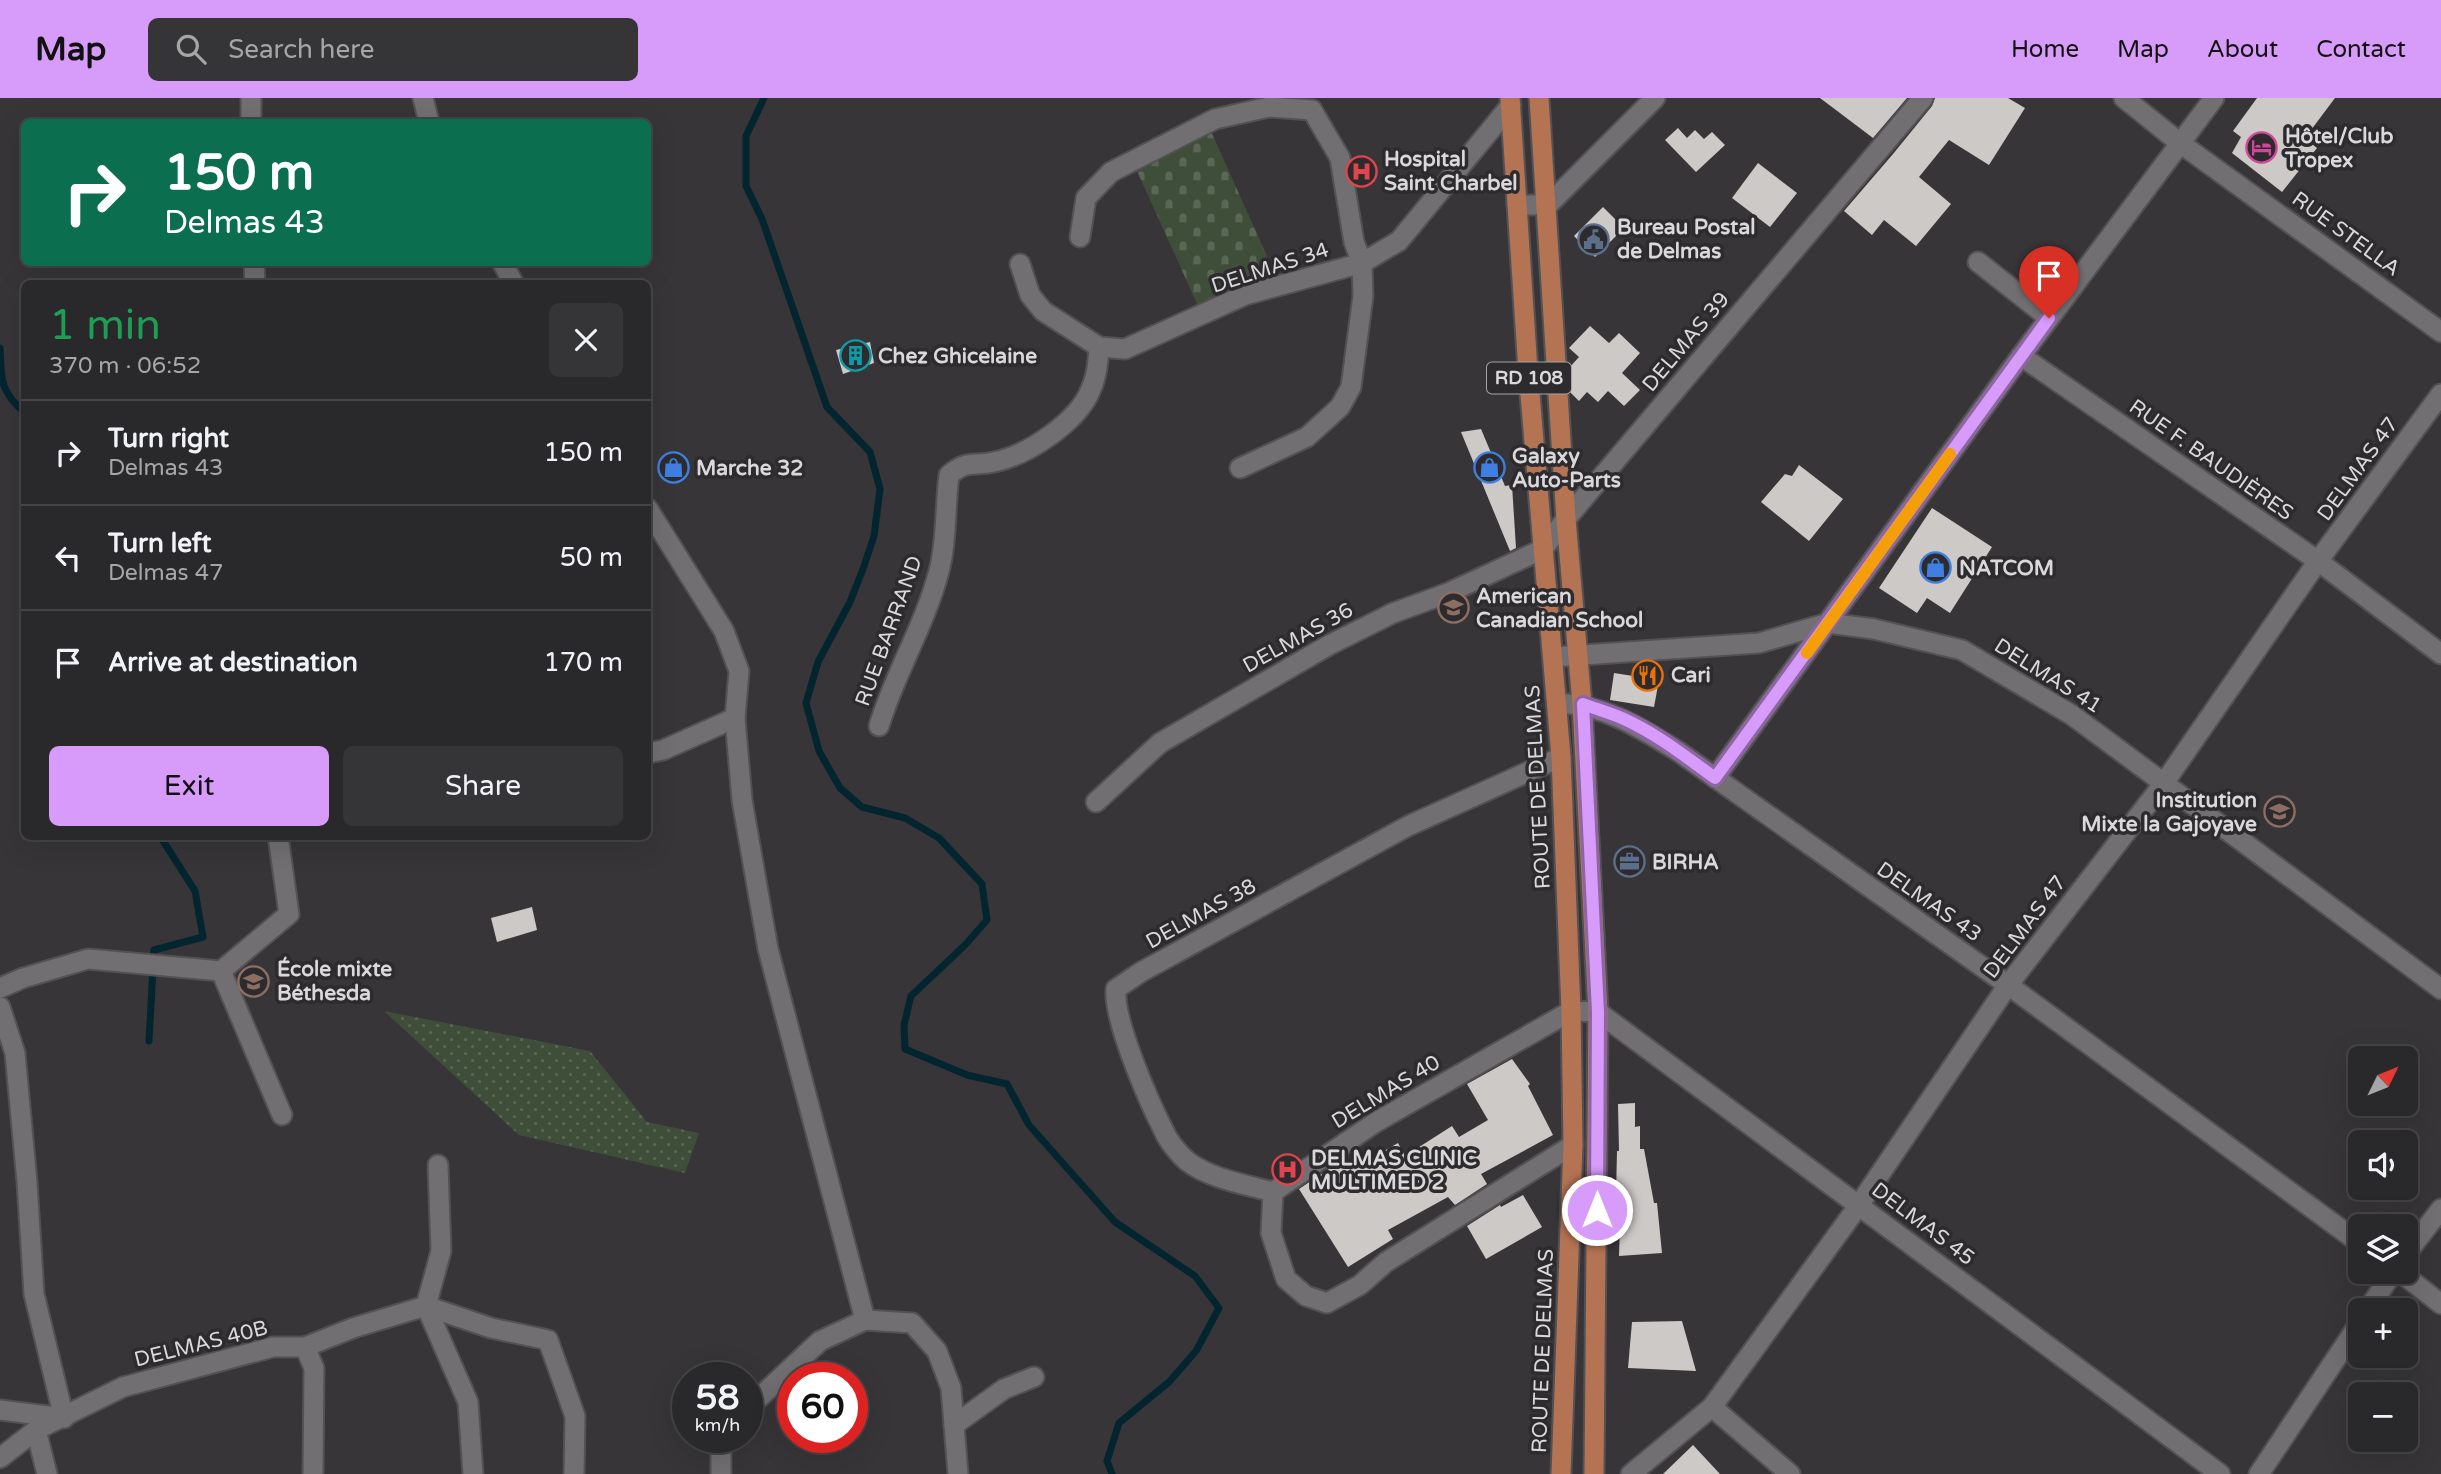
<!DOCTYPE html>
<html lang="en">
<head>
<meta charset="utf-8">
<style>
	:root { --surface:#29282a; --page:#353436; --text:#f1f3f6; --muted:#a5a6a8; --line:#454447; --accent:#d79bf9 }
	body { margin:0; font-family:"Varela Round",sans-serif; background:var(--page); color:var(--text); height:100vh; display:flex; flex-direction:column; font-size:26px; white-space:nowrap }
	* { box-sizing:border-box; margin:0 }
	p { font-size:23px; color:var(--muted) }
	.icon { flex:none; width:38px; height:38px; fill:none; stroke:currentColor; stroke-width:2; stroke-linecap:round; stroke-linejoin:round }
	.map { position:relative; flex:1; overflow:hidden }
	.details { position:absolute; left:21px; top:182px; width:630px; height:560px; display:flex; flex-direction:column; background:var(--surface); border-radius:10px; box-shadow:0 7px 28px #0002,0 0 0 2px var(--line) }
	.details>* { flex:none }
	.guide { position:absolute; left:21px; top:21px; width:630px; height:147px; border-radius:10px; box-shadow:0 7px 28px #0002,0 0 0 2px var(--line); background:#0b6e4f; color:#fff; overflow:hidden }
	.needle { width:46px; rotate:47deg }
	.fabs { position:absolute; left:2348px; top:948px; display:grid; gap:14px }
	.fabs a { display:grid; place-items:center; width:70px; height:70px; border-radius:10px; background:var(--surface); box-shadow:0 7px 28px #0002,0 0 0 2px var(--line); font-size:35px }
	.speed { position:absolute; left:672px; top:1264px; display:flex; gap:14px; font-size:35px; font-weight:700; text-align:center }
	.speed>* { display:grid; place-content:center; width:91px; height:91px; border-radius:50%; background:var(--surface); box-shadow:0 7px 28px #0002,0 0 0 2px var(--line); line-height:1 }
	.speed small { font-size:18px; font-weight:400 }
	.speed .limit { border:10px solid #d22; background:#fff; color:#111 }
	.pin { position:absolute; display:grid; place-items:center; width:60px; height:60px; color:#fff; margin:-72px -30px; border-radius:50% 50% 50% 0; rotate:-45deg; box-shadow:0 0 7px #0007 }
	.pin .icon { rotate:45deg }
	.me { position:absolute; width:77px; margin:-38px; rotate:0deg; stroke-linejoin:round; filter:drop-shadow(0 0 5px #0008) }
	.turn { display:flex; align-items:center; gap:24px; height:147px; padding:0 28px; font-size:32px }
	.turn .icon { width:91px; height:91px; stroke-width:2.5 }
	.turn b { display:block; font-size:49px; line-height:60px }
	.round { display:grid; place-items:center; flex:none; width:74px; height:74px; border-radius:10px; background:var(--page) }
	.summary { display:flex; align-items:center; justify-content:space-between; height:119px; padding:0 28px }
	h1 { font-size:42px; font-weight:600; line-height:52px; color:#1e9e55 }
	.button { display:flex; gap:14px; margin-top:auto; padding:14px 28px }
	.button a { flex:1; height:80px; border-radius:10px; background:var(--accent); color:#111; font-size:28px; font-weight:600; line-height:80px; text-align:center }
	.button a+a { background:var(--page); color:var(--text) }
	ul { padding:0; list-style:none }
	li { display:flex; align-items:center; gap:21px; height:105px; padding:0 28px; border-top:2px solid var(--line) }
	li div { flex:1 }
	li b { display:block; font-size:26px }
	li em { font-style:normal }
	header { display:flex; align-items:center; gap:42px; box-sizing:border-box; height:98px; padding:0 35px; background:var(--accent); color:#111 }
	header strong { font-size:33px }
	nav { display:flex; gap:38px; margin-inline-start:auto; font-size:24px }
	.search { width:490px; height:63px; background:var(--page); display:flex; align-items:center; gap:18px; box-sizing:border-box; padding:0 24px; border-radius:10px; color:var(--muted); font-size:26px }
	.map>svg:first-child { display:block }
	.grass { fill:url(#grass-dots) }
	.cemetery { fill:url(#cemetery-stones) }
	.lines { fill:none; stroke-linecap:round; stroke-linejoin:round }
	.stream { stroke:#03252f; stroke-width:7 }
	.building { fill:#ccc9c6 }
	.minor-casing { stroke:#535153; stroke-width:23 }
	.tertiary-casing { stroke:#535153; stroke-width:23 }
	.primary-casing { stroke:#535153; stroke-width:23 }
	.minor { stroke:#716f71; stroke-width:19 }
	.tertiary { stroke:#716f71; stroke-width:19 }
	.primary { stroke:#b47454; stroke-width:19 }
	.route-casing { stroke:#8c65a2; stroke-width:18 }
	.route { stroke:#d79bf9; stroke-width:12 }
	.slow { stroke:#f59e0b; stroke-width:12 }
	.labels { text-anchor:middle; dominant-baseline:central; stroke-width:7; stroke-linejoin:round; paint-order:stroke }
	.shield { fill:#2d2b2d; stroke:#a5a4a6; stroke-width:2 }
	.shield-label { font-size:19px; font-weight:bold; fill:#d9d8da }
	.poi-label { font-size:21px; font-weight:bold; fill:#d9d8da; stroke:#2d2b2d; text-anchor:start }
	.street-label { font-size:21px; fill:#d9d8da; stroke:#2d2b2d }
</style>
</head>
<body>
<header>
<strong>Map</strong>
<div class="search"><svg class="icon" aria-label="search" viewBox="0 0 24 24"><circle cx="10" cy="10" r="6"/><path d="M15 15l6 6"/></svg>Search here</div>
<nav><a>Home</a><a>Map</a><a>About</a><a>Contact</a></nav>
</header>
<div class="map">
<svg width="2441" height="1376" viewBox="0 0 2441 1376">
	<defs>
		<pattern id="grass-dots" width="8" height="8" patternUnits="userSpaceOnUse" patternTransform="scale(1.75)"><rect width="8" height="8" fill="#3f4e39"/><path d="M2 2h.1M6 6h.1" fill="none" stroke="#5a6755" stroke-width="1.8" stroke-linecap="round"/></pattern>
		<pattern id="cemetery-stones" width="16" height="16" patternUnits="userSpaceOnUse" patternTransform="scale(1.75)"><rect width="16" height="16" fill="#3f4e39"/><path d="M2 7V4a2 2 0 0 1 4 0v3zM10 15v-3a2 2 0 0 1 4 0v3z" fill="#5a6755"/></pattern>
	</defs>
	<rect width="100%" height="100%" fill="#373538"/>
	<polygon class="grass" points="384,913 590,953 647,1024 699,1035 685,1075 519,1037"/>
	<polygon class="cemetery" points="1210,31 1275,176 1198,208 1137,73"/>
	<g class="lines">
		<g class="stream">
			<polyline points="764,0 746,38 746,88 762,121 827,309 870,354 880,391 874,438 863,471 850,504 818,564 806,605 819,653 840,690 862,709 905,720 939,740 982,786 987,822 965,847 911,898 904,927 905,951 967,977 1007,986 1029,1027 1115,1124 1195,1178 1219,1210 1196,1253 1169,1284 1119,1325 1107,1363 1112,1376"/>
			<path d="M0 250C1 281 0 293 24 314"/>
			<polyline points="149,943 154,852 203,839 195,793 160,738"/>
		</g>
	</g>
	<g class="building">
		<polygon points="1820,0 1907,0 1873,40"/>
		<polygon points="1935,0 2008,0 2025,10 1989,67 1949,42 1919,79 1951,106 1916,148 1884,122 1872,137 1844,113 1893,56 1932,8"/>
		<polygon points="2257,0 2335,0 2305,40 2317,50 2282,94 2232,55 2241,39 2233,33"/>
		<polygon points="1678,30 1687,40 1695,32 1704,41 1712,34 1725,47 1696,74 1665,42"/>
		<polygon points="1758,65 1797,95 1770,129 1732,100"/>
		<polygon points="1603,109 1624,130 1595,159 1574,138"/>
		<polygon points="1590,228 1609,245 1619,235 1640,255 1622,275 1640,292 1624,308 1608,293 1598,304 1587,294 1579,303 1570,294 1569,270 1579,259 1569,250"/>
		<polygon points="870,244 874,265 843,276 836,252"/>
		<polygon points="1481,331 1505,388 1512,387 1516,450 1510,453 1461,334"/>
		<polygon points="1799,367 1843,401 1809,443 1761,404 1785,376 1792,378"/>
		<polygon points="1932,410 1992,449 1950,515 1927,500 1917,515 1879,490"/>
		<polygon points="1614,575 1659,582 1654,609 1610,602"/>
		<polygon points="532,809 537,832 497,844 491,820"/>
		<polygon points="1512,961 1530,986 1528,988 1553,1037 1481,1076 1487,1086 1455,1107 1448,1099 1388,1132 1393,1141 1348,1169 1299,1091 1344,1061 1350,1072 1398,1045 1405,1058 1452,1028 1459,1039 1488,1022 1467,986"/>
		<polygon points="1635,1005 1635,1029 1640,1028 1640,1051 1644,1051 1654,1105 1657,1105 1662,1155 1619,1158 1621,1096 1616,1097 1617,1053 1619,1053 1618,1006"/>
		<polygon points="1523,1097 1542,1129 1486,1161 1467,1128 1500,1107 1501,1109"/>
		<polygon points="1682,1223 1696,1273 1628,1270 1632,1224"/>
		<polygon points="1693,1347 1720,1376 1663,1376"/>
	</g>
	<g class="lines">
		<defs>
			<g id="minor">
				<polyline points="251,0 251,24"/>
				<polyline points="423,0 429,24"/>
				<polyline points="2124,0 2180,45 2441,234"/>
				<polyline points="1517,107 1548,107 1655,0"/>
				<polyline points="1080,139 1086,100 1111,74 1215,21 1269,9 1312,12 1340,60 1354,144 1362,165 1363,198 1351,289 1340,309 1307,339 1240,370"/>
				<polyline points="254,164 255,186"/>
				<polyline points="502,164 514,186"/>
				<polyline points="1978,164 2049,220"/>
				<polyline points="1020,166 1030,197 1043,213 1099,249 1125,251 1245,197 1362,165 1399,143 1511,7"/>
				<polyline points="2021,258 2318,463 2441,556"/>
				<polyline points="648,411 724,533 739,573 735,620 742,702 768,851 865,1222"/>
				<polyline points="1553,559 1759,545 1828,525 1874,531 1962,552 2072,617 2441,891"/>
				<path d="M1557 605C1605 607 1639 629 1679 654L2008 887 2361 1146"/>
				<path d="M879 628C895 575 925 527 939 473 947 443 945 408 949 377 968 361 973 369 994 364 1028 357 1078 324 1091 291 1097 278 1098 263 1099 249"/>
				<polyline points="648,655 663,652 735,620"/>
				<polyline points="1715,680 2021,258 2214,0"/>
				<polyline points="1096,704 1160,645 1329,547 1393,515 1448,495 1543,451 1566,421 1923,0"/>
				<polyline points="221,873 282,1017"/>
				<polyline points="0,890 23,880 88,861 221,873 289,816 278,738"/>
				<polyline points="0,909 15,955 27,1084 34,1196 64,1320 0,1312"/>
				<polyline points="1573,1047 1386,1164 1360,1187 1327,1205 1306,1198 1286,1181 1271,1135 1273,1094 1376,1024 1571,913 1598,914 2220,1376"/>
				<polyline points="438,1067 441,1153 426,1208 491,1230 548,1242 575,1318 574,1376"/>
				<path d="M1273 1094C1247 1087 1208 1080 1187 1063 1179 1056 1168 1043 1164 1033 1149 1004 1113 922 1116 891L1141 874 1408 728 1561 659"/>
				<polyline points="2406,1156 2441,1111"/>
				<polyline points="2400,1174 2441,1206"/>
				<polyline points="2367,1213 2393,1174"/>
				<polyline points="305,1249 353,1230 426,1208 468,1304 473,1376"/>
				<polyline points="1712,1309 1790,1376"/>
				<polyline points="747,1311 820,1243 865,1222 912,1225 937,1253 951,1290 958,1376"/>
				<polyline points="954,1327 1004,1291 1034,1279"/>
				<polyline points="36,1332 47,1376"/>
				<polyline points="721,1376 721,1348 728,1339"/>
				<polyline points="1631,1376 1712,1309 1859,1107 2008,887 2164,685 2318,463 2441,296"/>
				<polyline points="2259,1376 2361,1223"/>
			</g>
			<polyline id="tertiary" points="0,1360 36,1332 123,1289 273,1249 305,1249 314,1270 313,1376"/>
			<g id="primary">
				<polyline points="1510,0 1528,273 1561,659 1571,913 1573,1047 1561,1376"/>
				<polyline points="1539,0 1566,421 1582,606 1598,914 1594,1376"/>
			</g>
		</defs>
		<use href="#minor" class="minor-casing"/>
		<use href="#tertiary" class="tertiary-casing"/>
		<use href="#primary" class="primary-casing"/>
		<use href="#minor" class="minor"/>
		<use href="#tertiary" class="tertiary"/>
		<use href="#primary" class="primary"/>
	</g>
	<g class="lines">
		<defs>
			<path id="route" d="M1597 1112 1598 914 1583 606C1596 611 1611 615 1624 621 1657 636 1686 659 1715 680L2049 220"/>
		</defs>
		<use href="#route" class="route-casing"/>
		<use href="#route" class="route"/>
		<polyline class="slow" points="1807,555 1950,356"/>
	</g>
	<defs>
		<symbol id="hotel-ring" viewBox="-11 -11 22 22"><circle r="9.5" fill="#2d2b2d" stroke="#d1479c" stroke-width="1.5"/><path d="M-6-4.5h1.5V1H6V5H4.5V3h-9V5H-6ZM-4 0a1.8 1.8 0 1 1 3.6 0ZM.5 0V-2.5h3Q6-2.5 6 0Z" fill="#d1479c"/></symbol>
		<symbol id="hospital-ring" viewBox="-11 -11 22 22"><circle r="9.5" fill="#2d2b2d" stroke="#e0444e" stroke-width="1.5"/><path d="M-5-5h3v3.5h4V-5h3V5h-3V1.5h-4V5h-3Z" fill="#e0444e"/></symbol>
		<symbol id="civic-ring" viewBox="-11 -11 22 22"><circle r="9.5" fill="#2d2b2d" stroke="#5c6f8a" stroke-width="1.5"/><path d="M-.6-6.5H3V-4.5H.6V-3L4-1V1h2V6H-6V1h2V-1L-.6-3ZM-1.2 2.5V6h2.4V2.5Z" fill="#5c6f8a"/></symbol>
		<symbol id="building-ring" viewBox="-11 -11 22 22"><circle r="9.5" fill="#2d2b2d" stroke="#0f9aa8" stroke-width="1.5"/><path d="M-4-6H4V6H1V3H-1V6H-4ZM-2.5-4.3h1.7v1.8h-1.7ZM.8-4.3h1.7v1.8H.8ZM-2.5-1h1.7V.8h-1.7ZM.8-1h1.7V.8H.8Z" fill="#0f9aa8"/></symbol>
		<symbol id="shop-ring" viewBox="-11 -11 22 22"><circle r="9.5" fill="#2d2b2d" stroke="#3f7fe0" stroke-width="1.5"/><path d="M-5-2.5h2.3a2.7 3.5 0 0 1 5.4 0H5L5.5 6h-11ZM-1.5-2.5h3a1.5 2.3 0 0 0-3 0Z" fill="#3f7fe0"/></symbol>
		<symbol id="school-ring" viewBox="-11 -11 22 22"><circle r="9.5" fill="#2d2b2d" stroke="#8d6e63" stroke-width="1.5"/><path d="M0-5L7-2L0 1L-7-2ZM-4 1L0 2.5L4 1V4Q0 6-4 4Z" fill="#8d6e63"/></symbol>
		<symbol id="restaurant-ring" viewBox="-11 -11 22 22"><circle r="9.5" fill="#2d2b2d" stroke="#e8710a" stroke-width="1.5"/><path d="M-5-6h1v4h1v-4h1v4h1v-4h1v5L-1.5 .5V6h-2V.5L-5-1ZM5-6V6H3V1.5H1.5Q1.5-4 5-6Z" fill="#e8710a"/></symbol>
		<symbol id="office-ring" viewBox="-11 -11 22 22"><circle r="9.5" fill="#2d2b2d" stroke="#5c6f8a" stroke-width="1.5"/><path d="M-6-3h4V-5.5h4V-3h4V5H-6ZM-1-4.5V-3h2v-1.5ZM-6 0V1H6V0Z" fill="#5c6f8a"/></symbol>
	</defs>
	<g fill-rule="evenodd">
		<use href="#hotel-ring" x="2244" y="32" width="35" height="35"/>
		<use href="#hospital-ring" x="1344" y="56" width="35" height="35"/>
		<use href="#civic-ring" x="1576" y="124" width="35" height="35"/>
		<use href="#building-ring" x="838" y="240" width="35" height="35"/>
		<use href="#shop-ring" x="656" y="352" width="35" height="35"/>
		<use href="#shop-ring" x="1472" y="352" width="35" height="35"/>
		<use href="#shop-ring" x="1918" y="452" width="35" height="35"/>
		<use href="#school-ring" x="1436" y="492" width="35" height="35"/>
		<use href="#restaurant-ring" x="1630" y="560" width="35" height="35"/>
		<use href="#school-ring" x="2262" y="696" width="35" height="35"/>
		<use href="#office-ring" x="1612" y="746" width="35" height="35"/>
		<use href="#school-ring" x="236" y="866" width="35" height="35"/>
		<use href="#hospital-ring" x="1270" y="1054" width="35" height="35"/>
	</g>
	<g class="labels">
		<rect class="shield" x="1487" y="264.5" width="84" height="31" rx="5"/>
		<g class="shield-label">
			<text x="1529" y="280">RD 108</text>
		</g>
		<g class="poi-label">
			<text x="2285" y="38">Hôtel/Club<tspan x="2285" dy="24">Tropex</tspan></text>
			<text x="1384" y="61">Hospital<tspan x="1384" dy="24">Saint Charbel</tspan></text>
			<text x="1617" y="129">Bureau Postal<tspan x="1617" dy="24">de Delmas</tspan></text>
			<text x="878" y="258">Chez Ghicelaine</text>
			<text x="1512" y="358">Galaxy<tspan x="1512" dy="24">Auto-Parts</tspan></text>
			<text x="696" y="370">Marche 32</text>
			<text x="1959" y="470">NATCOM</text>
			<text x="1476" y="498">American<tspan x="1476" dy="24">Canadian School</tspan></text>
			<text x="1671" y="577">Cari</text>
			<text x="2257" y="702" text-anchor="end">Institution<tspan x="2257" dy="24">Mixte la Gajoyave</tspan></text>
			<text x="1652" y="764">BIRHA</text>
			<text x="277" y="871">École mixte<tspan x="277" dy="24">Béthesda</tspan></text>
			<text x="1311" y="1060">DELMAS CLINIC<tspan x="1311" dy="24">MULTIMED 2</tspan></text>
		</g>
		<g class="street-label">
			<text transform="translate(2346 136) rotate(36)">RUE STELLA</text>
			<text transform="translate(1270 170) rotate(-18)">DELMAS 34</text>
			<text transform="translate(1686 244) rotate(-50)">DELMAS 39</text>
			<text transform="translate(2211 362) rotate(35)">RUE F. BAUDIÈRES</text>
			<text transform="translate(2358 371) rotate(-54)">DELMAS 47</text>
			<text transform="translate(889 533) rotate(-70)">RUE BARRAND</text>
			<text transform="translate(1298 540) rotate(-29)">DELMAS 36</text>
			<text transform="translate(2048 578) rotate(32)">DELMAS 41</text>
			<text transform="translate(1538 689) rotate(-93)">ROUTE DE DELMAS</text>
			<text transform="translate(1929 804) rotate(35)">DELMAS 43</text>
			<text transform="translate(1201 816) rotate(-29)">DELMAS 38</text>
			<text transform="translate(2025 829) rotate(-53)">DELMAS 47</text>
			<text transform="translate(1386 994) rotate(-31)">DELMAS 40</text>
			<text transform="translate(1923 1126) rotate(37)">DELMAS 45</text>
			<text transform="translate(201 1246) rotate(-14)">DELMAS 40B</text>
			<text transform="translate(1543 1253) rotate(-88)">ROUTE DE DELMAS</text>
		</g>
	</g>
</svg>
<div class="fabs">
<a><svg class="needle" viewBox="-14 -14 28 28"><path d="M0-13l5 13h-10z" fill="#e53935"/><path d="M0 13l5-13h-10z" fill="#a5a6a8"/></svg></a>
<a><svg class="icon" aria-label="sound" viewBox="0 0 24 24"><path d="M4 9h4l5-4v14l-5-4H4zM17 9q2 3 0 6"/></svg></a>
<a><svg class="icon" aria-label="layers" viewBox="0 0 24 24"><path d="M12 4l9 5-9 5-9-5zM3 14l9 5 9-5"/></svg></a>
<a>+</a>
<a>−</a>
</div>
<div class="speed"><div>58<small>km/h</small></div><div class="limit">60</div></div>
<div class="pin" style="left:2049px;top:220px;background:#d93025"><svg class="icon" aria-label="arrive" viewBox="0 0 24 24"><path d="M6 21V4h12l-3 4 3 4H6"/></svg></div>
<svg class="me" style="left:1597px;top:1112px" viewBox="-20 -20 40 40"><circle r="17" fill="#d79bf9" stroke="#fff" stroke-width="3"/><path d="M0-11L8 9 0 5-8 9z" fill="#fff"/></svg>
<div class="guide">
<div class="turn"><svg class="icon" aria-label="right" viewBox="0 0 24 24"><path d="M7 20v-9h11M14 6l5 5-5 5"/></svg><div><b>150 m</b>Delmas 43</div></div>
</div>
<section class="details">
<div class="summary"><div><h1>1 min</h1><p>370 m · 06:52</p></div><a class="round"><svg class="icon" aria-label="close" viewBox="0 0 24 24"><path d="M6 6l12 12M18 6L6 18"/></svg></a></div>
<ul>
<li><svg class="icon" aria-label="right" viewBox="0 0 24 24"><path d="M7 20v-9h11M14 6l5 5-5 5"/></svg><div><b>Turn right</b><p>Delmas 43</p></div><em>150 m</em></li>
<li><svg class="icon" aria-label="left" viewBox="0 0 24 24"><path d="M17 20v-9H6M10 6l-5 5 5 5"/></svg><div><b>Turn left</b><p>Delmas 47</p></div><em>50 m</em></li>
<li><svg class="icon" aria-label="arrive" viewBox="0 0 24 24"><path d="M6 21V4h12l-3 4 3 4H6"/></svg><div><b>Arrive at destination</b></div><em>170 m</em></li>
</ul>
<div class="button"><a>Exit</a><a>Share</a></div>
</section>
</div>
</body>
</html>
